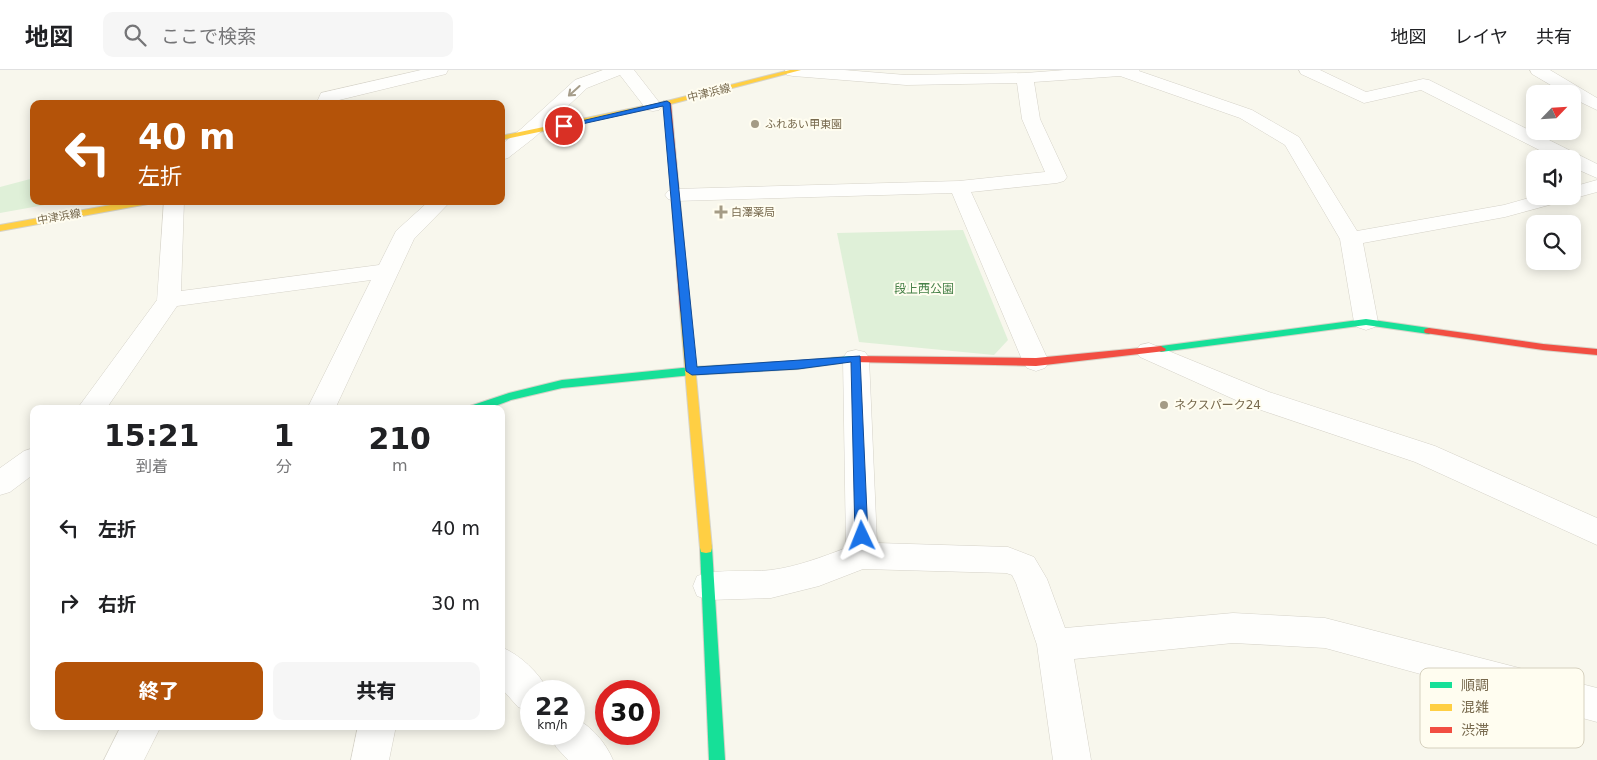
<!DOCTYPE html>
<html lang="ja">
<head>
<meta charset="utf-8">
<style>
	:root { --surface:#fff; --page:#f6f6f6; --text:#202124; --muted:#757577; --line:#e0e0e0; --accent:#b45309 }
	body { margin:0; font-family:"DejaVu Sans","Noto Sans JP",sans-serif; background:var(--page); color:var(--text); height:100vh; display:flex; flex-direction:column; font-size:19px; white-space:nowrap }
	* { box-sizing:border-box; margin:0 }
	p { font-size:16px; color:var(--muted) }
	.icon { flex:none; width:28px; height:28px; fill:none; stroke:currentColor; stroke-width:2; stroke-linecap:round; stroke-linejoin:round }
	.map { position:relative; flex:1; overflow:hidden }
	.side { position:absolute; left:30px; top:335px; width:475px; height:325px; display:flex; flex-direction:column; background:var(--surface); border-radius:10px; box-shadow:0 2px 12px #0003 }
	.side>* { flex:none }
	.hud { position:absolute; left:30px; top:30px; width:475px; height:105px; border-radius:10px; box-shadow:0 2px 12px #0003; background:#b45309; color:#fff; overflow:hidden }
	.needle { width:32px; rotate:65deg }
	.fabs { position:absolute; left:1526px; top:15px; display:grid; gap:10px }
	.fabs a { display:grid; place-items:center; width:55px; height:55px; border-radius:10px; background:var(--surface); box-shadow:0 2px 12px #0003; font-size:25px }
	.speed { position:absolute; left:520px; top:610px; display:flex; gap:10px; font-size:25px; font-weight:700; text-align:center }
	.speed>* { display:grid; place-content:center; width:65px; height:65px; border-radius:50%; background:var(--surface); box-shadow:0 2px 12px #0003; line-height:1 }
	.speed small { font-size:12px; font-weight:400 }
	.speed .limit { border:8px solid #d22; background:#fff; color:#111 }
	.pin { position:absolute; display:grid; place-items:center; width:42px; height:42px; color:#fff; margin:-21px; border:2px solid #fff; border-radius:50%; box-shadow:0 1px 5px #0007 }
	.me { position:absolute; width:55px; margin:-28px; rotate:358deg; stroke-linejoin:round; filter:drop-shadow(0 0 4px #0008) }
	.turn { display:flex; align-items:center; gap:18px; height:105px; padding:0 25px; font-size:22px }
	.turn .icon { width:65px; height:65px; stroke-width:2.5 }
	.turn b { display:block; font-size:35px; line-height:42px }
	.eta { display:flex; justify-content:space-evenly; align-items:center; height:85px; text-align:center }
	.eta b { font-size:30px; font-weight:800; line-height:35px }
	.action { display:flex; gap:10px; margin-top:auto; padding:10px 25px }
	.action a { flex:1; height:58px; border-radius:10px; background:var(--accent); color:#fff; font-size:20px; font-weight:800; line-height:58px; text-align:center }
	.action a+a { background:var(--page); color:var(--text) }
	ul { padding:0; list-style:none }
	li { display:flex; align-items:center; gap:15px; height:75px; padding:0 25px }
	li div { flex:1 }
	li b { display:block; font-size:19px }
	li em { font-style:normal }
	header { display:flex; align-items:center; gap:30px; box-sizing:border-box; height:70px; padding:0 25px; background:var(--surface); border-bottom:1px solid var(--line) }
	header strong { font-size:24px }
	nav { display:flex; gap:28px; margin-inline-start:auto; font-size:18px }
	.search { width:350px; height:45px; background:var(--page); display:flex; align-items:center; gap:12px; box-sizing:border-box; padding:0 18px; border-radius:10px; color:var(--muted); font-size:19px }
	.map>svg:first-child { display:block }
	.green { fill:#dff0d8 }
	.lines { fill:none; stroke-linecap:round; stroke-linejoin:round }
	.street-casing { stroke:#d5d2c8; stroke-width:1 }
	.fast-casing { stroke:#d6d3c8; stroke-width:2 }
	.slow-casing { stroke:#d6d3c8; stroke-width:2 }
	.jam-casing { stroke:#d6d3c8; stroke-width:2 }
	.street { fill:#fefefc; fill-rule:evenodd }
	.fast { fill:#16e098; fill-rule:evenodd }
	.slow { fill:#ffcf43; fill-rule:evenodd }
	.jam { fill:#f24e42; fill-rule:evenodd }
	.oneway { stroke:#a69d8a }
	.route { fill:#1a73e8; stroke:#114b97 }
	.poi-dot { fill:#a49b85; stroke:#fffdf0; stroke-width:2 }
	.labels { text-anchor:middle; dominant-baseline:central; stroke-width:4; stroke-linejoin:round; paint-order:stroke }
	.far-street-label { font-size:11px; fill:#77694d; stroke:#fffdf0 }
	.far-poi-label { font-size:11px; fill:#77694d; stroke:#fffdf0; text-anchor:start }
	.park-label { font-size:12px; fill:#488249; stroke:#fffdf0 }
	.poi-label { font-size:12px; fill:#77694d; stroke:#fffdf0; text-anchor:start }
	.key { fill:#fffdf0; stroke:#d6d1bf; stroke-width:1 }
	.key-label { font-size:14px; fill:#77694d }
</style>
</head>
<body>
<header>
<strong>地図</strong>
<div class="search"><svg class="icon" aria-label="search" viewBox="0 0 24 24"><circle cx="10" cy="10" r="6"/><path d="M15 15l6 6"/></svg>ここで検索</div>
<nav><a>地図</a><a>レイヤ</a><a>共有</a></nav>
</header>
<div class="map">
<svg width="1597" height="690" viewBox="0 0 1597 690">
	<rect width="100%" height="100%" fill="#f8f7ed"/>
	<g class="green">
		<polygon points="34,108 34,131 67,131 0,143 0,117"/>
		<polygon points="963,160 1008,270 994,285 859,272 837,163"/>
	</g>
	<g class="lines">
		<defs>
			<g id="street">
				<polygon points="421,0 448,0 446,4 335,31 334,34 316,34 321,23"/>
				<polygon points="603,0 634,0 662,36 659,40 653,41 647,40 620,5 587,18 535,67 508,88 501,90 501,75 521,59 575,10"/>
				<polygon points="785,0 844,0 906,5 1025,3 1065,0 1140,0 1139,1 1252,40 1299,67 1357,161 1504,135 1536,126 1572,126 1572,117 1597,110 1597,122 1505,147 1363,173 1378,252 1375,257 1366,260 1357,257 1354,252 1340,169 1285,75 1240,48 1120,6 1034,12 1040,49 1067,107 1064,111 1057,113 971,122 1049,292 1045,298 1036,301 1027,298 1023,292 952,123 675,131 668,129 665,125 668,121 675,119 959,111 1045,102 1022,49 1017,13 906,15 793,6 787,5"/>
				<polygon points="1299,0 1320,0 1366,22 1423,9 1429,10 1597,94 1597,108 1572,97 1572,89 1557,89 1421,20 1364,33 1301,4"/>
				<polygon points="1530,0 1550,0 1597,28 1597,40 1572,28 1572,24 1566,24 1532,4"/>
				<polygon points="164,131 184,131 181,221 379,195 396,161 429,131 451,131 414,169 335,339 307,339 371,210 177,236 106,339 77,339 157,230"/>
				<polygon points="1149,273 1269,322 1435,376 1597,448 1597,475 1415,392 1249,336 1140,287 1136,281 1140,275"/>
				<path d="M856 280 865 282 869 288 877 473 1008 477 1034 487 1047 509 1065 558 1233 543 1325 548 1597 618V652L1325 578 1233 573 1074 589 1091 690H1053L1037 575 1016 513 1012 505 1006 503 863 499 819 516 771 528 709 530 697 526 693 516 697 506C721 498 746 503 771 500 796 497 822 487 846 478L843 288 847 282Z"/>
				<polygon points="34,378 34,404 10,422 0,425 0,398 24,381"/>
				<path d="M501 577C519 584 540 603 548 621H531V642L518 637 501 618Z"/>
				<path d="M574 648C591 655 606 673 613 690H568L556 677 550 664H574Z"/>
				<polygon points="121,656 161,656 144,690 104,690"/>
				<polygon points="358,656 396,656 389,690 351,690"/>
			</g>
			<g id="fast">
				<polygon points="1366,249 1429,258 1434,261 1429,264 1366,255 1161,282 1156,279 1161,276"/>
				<polygon points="852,286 856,287 857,289 856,291 798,299 692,305 562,318 511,330 487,339 469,339 470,336 509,323 562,310 692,297 798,291"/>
				<polygon points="706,473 711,474 712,478 725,690 709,690 700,478 701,474"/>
			</g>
			<g id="slow">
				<polygon points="790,0 801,0 667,35 501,70 501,66 667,31"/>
				<polygon points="133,131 152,131 148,134 0,161 0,155"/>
				<polygon points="685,238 690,241 712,478 711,482 706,483 701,482 700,478 680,241"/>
			</g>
			<g id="jam">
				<polygon points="664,31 671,33 690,241 685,244 680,241"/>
				<polygon points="1429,258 1543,274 1597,279 1597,285 1543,280 1425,263 1424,261 1425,259"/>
				<polygon points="1161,276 1166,279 1165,281 1036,296 852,292 847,289 852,286 1036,288"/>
			</g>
		</defs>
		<use href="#street" class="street-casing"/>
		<use href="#fast" class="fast-casing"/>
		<use href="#slow" class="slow-casing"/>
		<use href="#jam" class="jam-casing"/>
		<use href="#street" class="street"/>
		<use href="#fast" class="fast"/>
		<use href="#slow" class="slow"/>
		<use href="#jam" class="jam"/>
	</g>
	<defs><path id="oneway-shaft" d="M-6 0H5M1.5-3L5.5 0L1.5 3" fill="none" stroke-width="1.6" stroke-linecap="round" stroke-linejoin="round" transform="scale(1.25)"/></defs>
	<use class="oneway" href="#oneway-shaft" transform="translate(574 21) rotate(138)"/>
	<polygon class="route" points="667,31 670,33 697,297 860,286 868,466 866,470 862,471 857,470 855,466 851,292 798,299 692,305 686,301 663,36 564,58 560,56"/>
	<g class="poi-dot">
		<circle cx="755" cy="54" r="5"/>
		<path d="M718.5 134.5h5v5h5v5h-5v5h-5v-5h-5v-5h5z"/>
		<circle cx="1164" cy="335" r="5"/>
	</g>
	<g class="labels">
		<g class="far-street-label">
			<text transform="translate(709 23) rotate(-14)">中津浜線</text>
			<text transform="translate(59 147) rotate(-10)">中津浜線</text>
		</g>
		<g class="far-poi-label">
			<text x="765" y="54">ふれあい甲東園</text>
			<text x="731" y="142">白澤薬局</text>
		</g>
		<g class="park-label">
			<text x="924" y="219">段上西公園</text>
		</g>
		<g class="poi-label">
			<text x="1174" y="335">ネクスパーク24</text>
		</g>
	</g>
	<rect x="1420" y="598" width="164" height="80" rx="8" class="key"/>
	<rect x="1430" y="612" width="22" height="6" fill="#16e098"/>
	<rect x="1430" y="634" width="22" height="7" fill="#ffcf43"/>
	<rect x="1430" y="657" width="22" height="6" fill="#f24e42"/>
	<g class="key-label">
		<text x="1461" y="620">順調</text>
		<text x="1461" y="642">混雑</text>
		<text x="1461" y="665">渋滞</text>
	</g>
</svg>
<div class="fabs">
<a><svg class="needle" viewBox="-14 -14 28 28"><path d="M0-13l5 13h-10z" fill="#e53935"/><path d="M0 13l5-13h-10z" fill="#757577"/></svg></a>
<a><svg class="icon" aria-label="sound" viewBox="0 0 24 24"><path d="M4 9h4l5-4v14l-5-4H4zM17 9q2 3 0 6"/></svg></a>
<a><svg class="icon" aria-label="search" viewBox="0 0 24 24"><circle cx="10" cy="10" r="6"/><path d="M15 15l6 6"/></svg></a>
</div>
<div class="speed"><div>22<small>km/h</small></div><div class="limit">30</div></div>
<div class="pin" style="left:564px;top:56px;background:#d93025"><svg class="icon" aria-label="arrive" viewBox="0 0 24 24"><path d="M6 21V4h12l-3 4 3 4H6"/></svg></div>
<svg class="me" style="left:862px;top:466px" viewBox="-20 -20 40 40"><path d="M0-17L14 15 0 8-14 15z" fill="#1a73e8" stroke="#fff" stroke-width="4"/></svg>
<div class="hud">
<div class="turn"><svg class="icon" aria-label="left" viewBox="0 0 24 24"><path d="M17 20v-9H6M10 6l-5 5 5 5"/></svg><div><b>40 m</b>左折</div></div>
</div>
<section class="side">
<div class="eta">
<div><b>15:21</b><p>到着</p></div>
<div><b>1</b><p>分</p></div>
<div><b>210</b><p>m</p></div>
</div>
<ul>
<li><svg class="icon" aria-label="left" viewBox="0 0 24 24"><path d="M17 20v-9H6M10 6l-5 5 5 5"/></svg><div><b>左折</b></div><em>40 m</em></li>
<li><svg class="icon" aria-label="right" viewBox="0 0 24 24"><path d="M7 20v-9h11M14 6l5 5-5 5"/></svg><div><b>右折</b></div><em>30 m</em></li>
</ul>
<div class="action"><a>終了</a><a>共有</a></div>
</section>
</div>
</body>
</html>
